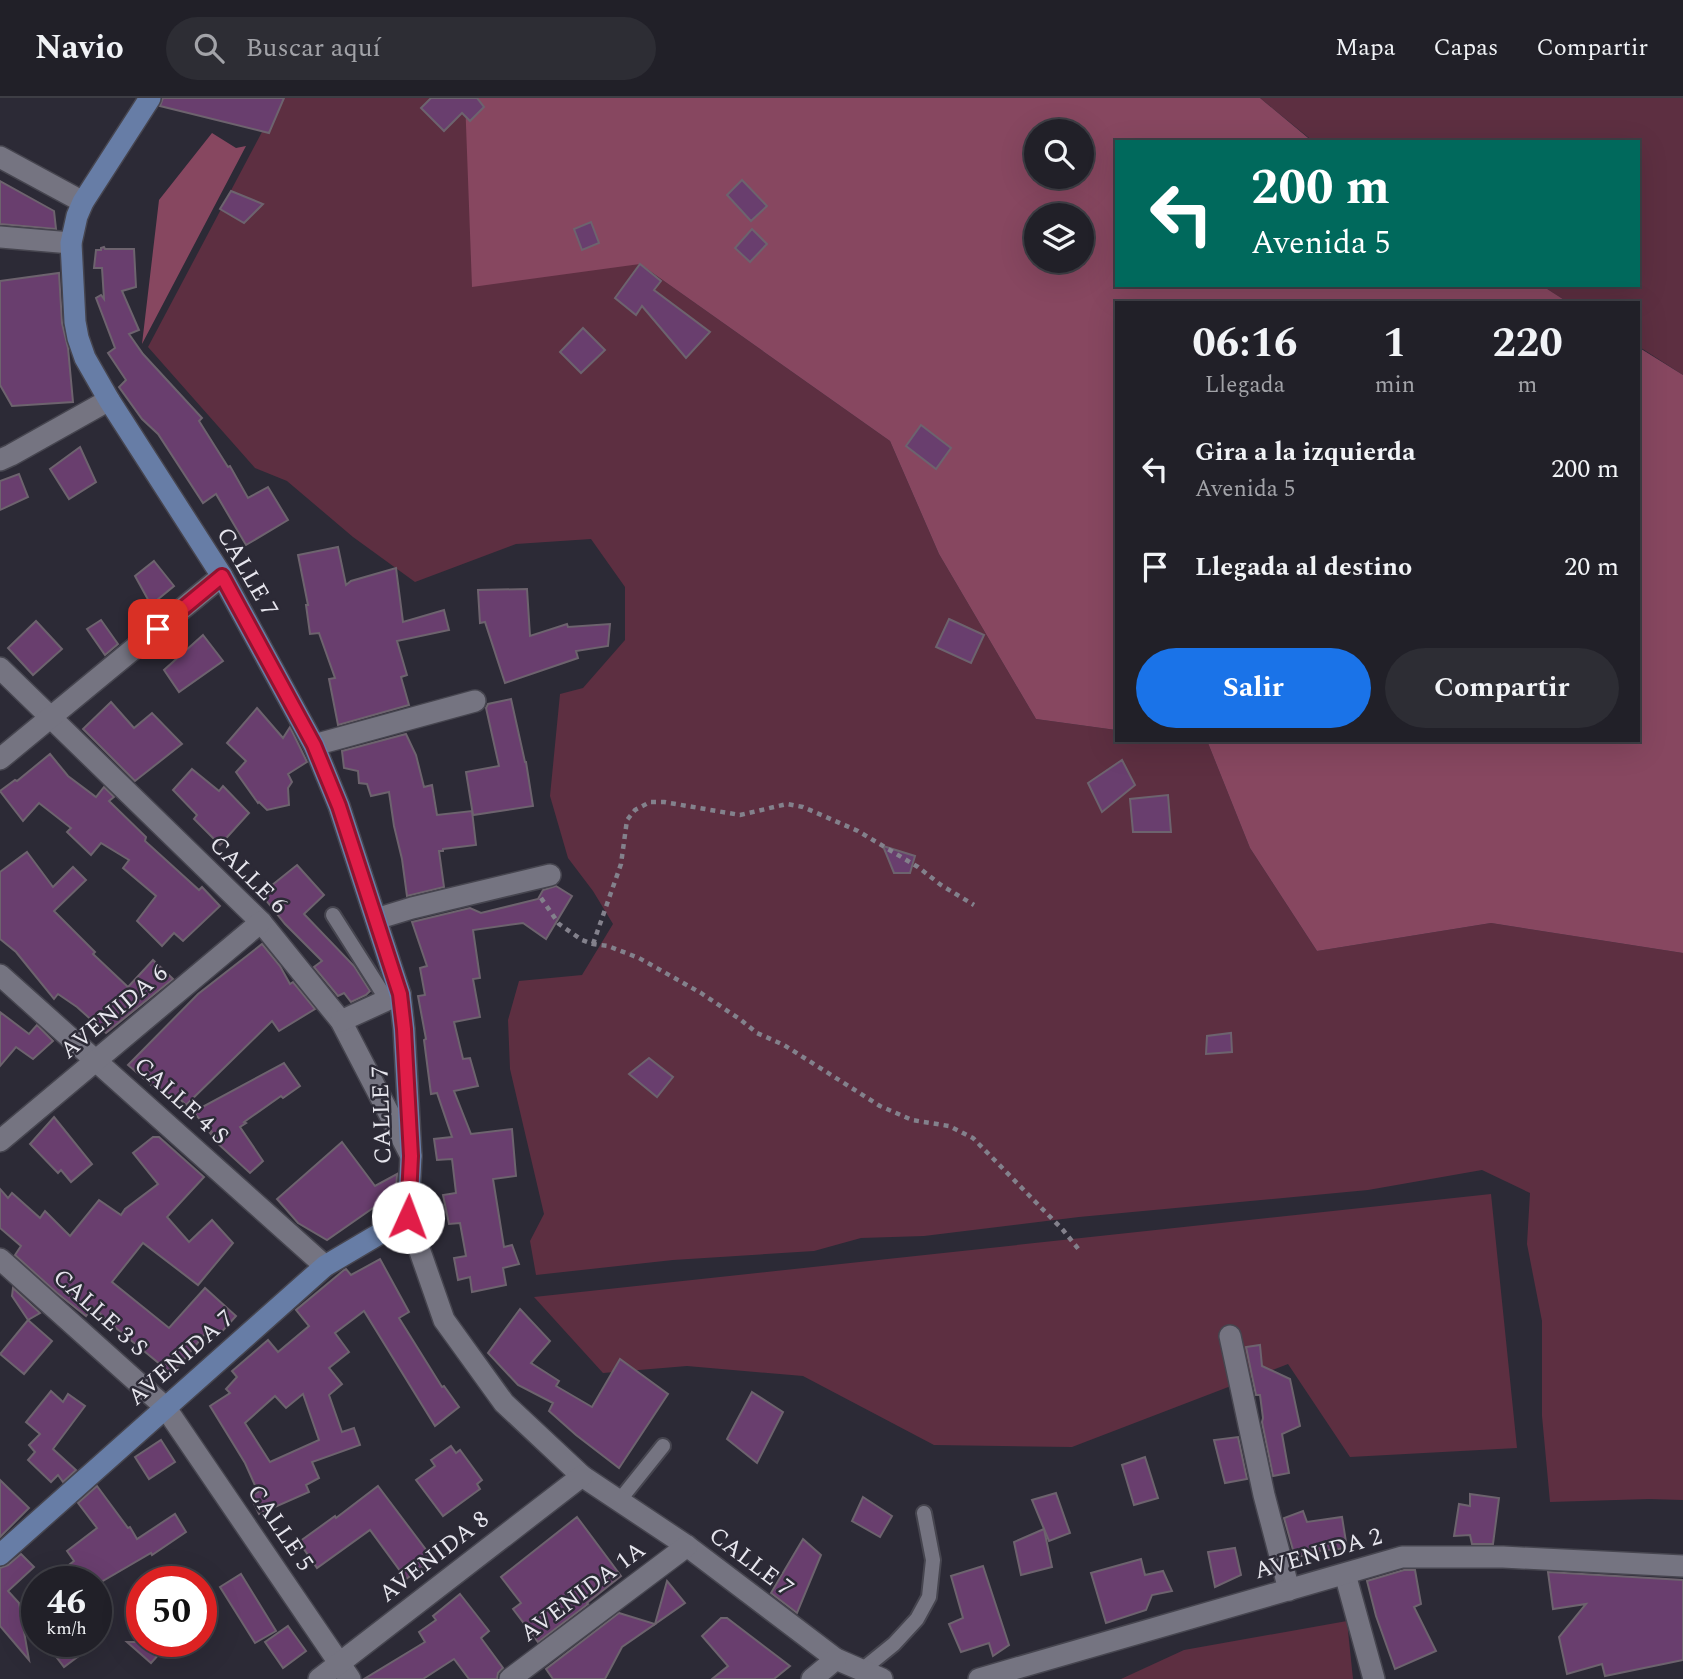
<!DOCTYPE html>
<html lang="es">
<head>
<meta charset="utf-8">
<style>
	:root { --surface:#212028; --page:#2d2d34; --text:#f1f3f6; --muted:#a2a3a8; --line:#3e3e45; --accent:#1a73e8 }
	body { margin:0; font-family:Spectral,serif; background:var(--page); color:var(--text); height:100vh; display:flex; flex-direction:column; font-size:26px; white-space:nowrap }
	* { box-sizing:border-box; margin:0 }
	p { font-size:23px; color:var(--muted) }
	.icon { flex:none; width:38px; height:38px; fill:none; stroke:currentColor; stroke-width:2; stroke-linecap:round; stroke-linejoin:round }
	.map { position:relative; flex:1; overflow:hidden }
	.drawer { position:absolute; left:1115px; top:203px; width:525px; height:441px; display:flex; flex-direction:column; background:var(--surface); border-radius:0px; box-shadow:0 7px 28px #0002,0 0 0 2px var(--line) }
	.drawer>* { flex:none }
	.banner { position:absolute; left:1115px; top:42px; width:525px; height:147px; border-radius:0px; box-shadow:0 7px 28px #0002,0 0 0 2px var(--line); background:#00695c; color:#fff; overflow:hidden }
	.fabs { position:absolute; left:1024px; top:21px; display:grid; gap:14px }
	.fabs a { display:grid; place-items:center; width:70px; height:70px; border-radius:50%; background:var(--surface); box-shadow:0 7px 28px #0002,0 0 0 2px var(--line); font-size:35px }
	.speed { position:absolute; left:21px; top:1468px; display:flex; gap:14px; font-size:35px; font-weight:700; text-align:center }
	.speed>* { display:grid; place-content:center; width:91px; height:91px; border-radius:50%; background:var(--surface); box-shadow:0 7px 28px #0002,0 0 0 2px var(--line); line-height:1 }
	.speed small { font-size:18px; font-weight:400 }
	.speed .limit { border:10px solid #d22; background:#fff; color:#111 }
	.pin { position:absolute; display:grid; place-items:center; width:60px; height:60px; color:#fff; margin:-30px; border-radius:14px; box-shadow:0 4px 10px #0006 }
	.me { position:absolute; width:77px; margin:-38px; rotate:2deg; stroke-linejoin:round; filter:drop-shadow(0 0 5px #0008) }
	.turn { display:flex; align-items:center; gap:24px; height:147px; padding:0 21px; font-size:32px }
	.turn .icon { width:91px; height:91px; stroke-width:2.5 }
	.turn b { display:block; font-size:49px; line-height:60px }
	.eta { display:flex; justify-content:space-evenly; align-items:center; height:119px; text-align:center }
	.eta b { font-size:42px; font-weight:700; line-height:49px }
	.action { display:flex; gap:14px; margin-top:auto; padding:14px 21px }
	.action a { flex:1; height:80px; border-radius:42px; background:var(--accent); color:#fff; font-size:28px; font-weight:700; line-height:80px; text-align:center }
	.action a+a { background:var(--page); color:var(--text) }
	ul { padding:0; list-style:none }
	li { display:flex; align-items:center; gap:21px; height:98px; padding:0 21px }
	li div { flex:1 }
	li b { display:block; font-size:26px }
	li em { font-style:normal }
	header { display:flex; align-items:center; gap:42px; box-sizing:border-box; height:98px; padding:0 35px; background:var(--surface); border-bottom:2px solid var(--line) }
	header strong { font-size:33px }
	nav { display:flex; gap:38px; margin-inline-start:auto; font-size:24px }
	.search { width:490px; height:63px; background:var(--page); display:flex; align-items:center; gap:18px; box-sizing:border-box; padding:0 24px; border-radius:38px; color:var(--muted); font-size:26px }
	.map>svg:first-child { display:block }
	.green { fill:#5d2f41 }
	.forest { fill:#874760; fill-rule:evenodd }
	.building { fill:#693e6e; stroke:#6d636e; stroke-width:2; fill-rule:evenodd }
	.lines { fill:none; stroke-linecap:round; stroke-linejoin:round }
	.lane-casing { stroke:#46454f; stroke-width:18 }
	.street-casing { stroke:#46454f; stroke-width:24 }
	.secondary-casing { stroke:#46454f; stroke-width:24 }
	.path { stroke:#83818c; stroke-width:4.5; stroke-dasharray:5 5; stroke-linecap:butt }
	.lane { stroke:#757481; stroke-width:14 }
	.street { stroke:#757481; stroke-width:21 }
	.secondary { stroke:#677da6; stroke-width:21 }
	.route-casing { stroke:#92132f; stroke-width:18 }
	.route { stroke:#e11d48; stroke-width:12 }
	.labels { text-anchor:middle; dominant-baseline:central; stroke-width:5; stroke-linejoin:round; paint-order:stroke }
	.street-label { font-size:24px; fill:#e6e5ed; stroke:#2c2a36 }
</style>
</head>
<body>
<header>
<strong>Navio</strong>
<div class="search"><svg class="icon" aria-label="search" viewBox="0 0 24 24"><circle cx="10" cy="10" r="6"/><path d="M15 15l6 6"/></svg>Buscar aquí</div>
<nav><a>Mapa</a><a>Capas</a><a>Compartir</a></nav>
</header>
<div class="map">
<svg width="1683" height="1581" viewBox="0 0 1683 1581">
	<rect width="100%" height="100%" fill="#2c2a36"/>
	<g class="green">
		<polygon points="280,0 465,0 640,166 890,343 939,456 1036,621 1116,632 1116,642 1189,642 1208,645 1250,750 1317,853 1491,825 1683,855 1683,1402 1649,1401 1550,1404 1542,1318 1542,1223 1527,1146 1530,1095 1482,1072 1368,1092 1079,1119 924,1138 861,1140 814,1153 673,1162 536,1177 530,1143 544,1116 510,971 508,922 519,883 582,877 613,826 593,793 568,760 550,698 560,596 583,590 625,542 625,489 591,441 516,446 415,484 353,439 287,383 255,370 148,249"/>
		<polygon points="1260,0 1683,0 1683,277 1638,248 1638,205 1569,205 1541,187 1638,187 1638,44 1314,44"/>
		<polygon points="1491,1096 1517,1350 1350,1359 1288,1266 1072,1349 934,1347 803,1278 687,1268 603,1275 534,1199"/>
		<polygon points="1347,1523 1353,1581 1121,1581 1184,1552"/>
	</g>
	<g class="forest">
		<path d="M465 0H1260L1313 44H1116V187H1541L1569 205H1116V632L1036 621 939 456 890 343 640 166 472 189ZM1036 33H1082V79H1036ZM1036 117H1082V163H1036Z"/>
		<polygon points="212,35 236,50 246,48 142,246 159,102"/>
		<polygon points="1638,249 1683,277 1683,855 1491,825 1317,853 1250,750 1208,645 1189,642 1638,642"/>
	</g>
	<g class="building">
		<polygon points="163,0 284,0 269,35 160,8"/>
		<polygon points="431,0 477,0 484,9 470,23 462,15 444,33 421,10"/>
		<polygon points="742,82 767,108 751,123 727,97"/>
		<polygon points="0,83 54,113 56,131 0,126"/>
		<polygon points="231,93 263,106 244,125 220,111"/>
		<polygon points="591,124 599,145 582,152 574,131"/>
		<polygon points="752,131 767,146 750,164 735,150"/>
		<polygon points="104,149 105,151 134,151 136,189 122,193 139,232 129,236 143,256 202,320 199,323 228,369 230,368 248,400 268,389 288,422 246,447 216,396 203,405 158,336 142,321 119,289 126,282 108,255 115,250 96,200 101,197 104,201 102,170 94,170 96,152 101,152 101,150"/>
		<polygon points="640,166 661,183 654,192 710,234 686,260 642,208 636,217 615,200"/>
		<polygon points="59,175 62,225 68,250 73,304 12,308 0,287 0,183"/>
		<polygon points="583,230 605,252 581,275 560,254"/>
		<polygon points="921,327 951,350 936,371 906,348"/>
		<polygon points="80,349 96,384 69,401 50,371"/>
		<polygon points="19,376 28,399 0,412 0,383"/>
		<polygon points="338,449 346,487 351,483 396,470 403,524 444,512 449,532 397,543 407,577 401,579 409,607 338,627 329,581 335,580 319,535 310,536 306,507 308,507 298,457"/>
		<polygon points="154,463 174,488 151,507 135,478"/>
		<polygon points="527,491 530,538 567,526 568,529 610,526 608,548 576,553 578,560 505,585 485,524 480,525 478,492"/>
		<polygon points="949,521 984,537 971,565 936,549"/>
		<polygon points="101,522 118,546 105,557 87,531"/>
		<polygon points="36,523 62,551 33,577 8,550"/>
		<polygon points="203,537 223,563 179,594 164,572"/>
		<polygon points="511,601 525,664 526,664 533,708 473,717 466,674 499,668 486,610 488,606"/>
		<polygon points="111,604 134,630 152,615 182,646 135,683 83,631"/>
		<polygon points="257,610 283,640 290,629 307,664 288,676 292,684 288,690 289,707 267,712 259,704 258,705 236,674 246,663 227,645"/>
		<polygon points="406,636 416,657 424,689 432,687 437,717 472,713 476,747 443,751 443,753 439,753 444,789 407,798 402,761 394,728 389,694 371,698 367,686 359,685 358,673 344,670 342,653"/>
		<polygon points="50,656 68,678 96,699 104,689 114,699 109,703 146,739 145,743 199,792 202,789 220,808 183,843 174,835 162,848 137,823 156,798 123,770 129,762 101,745 91,757 67,734 71,730 39,705 23,723 0,693 15,682 17,683"/>
		<polygon points="1122,662 1135,687 1102,714 1088,685"/>
		<polygon points="192,671 219,693 223,688 249,715 220,747 194,721 197,717 173,692"/>
		<polygon points="1168,697 1171,734 1133,734 1130,701"/>
		<polygon points="883,748 915,758 910,775 894,775"/>
		<polygon points="27,754 53,789 73,769 86,782 54,813 95,854 93,856 128,889 153,862 173,881 106,935 77,909 58,896 54,901 16,854 0,841 0,774"/>
		<polygon points="297,767 324,797 304,816 354,868 370,893 366,897 351,904 344,895 338,898 314,869 322,863 285,826 261,796"/>
		<polygon points="556,788 572,798 546,841 523,825 473,832 480,880 473,881 480,919 454,924 463,961 470,960 478,988 454,993 471,1036 512,1031 516,1078 493,1081 504,1149 512,1147 519,1166 503,1170 506,1187 472,1194 470,1179 458,1182 454,1160 466,1158 460,1125 449,1126 443,1097 456,1095 452,1061 437,1062 434,1041 452,1039 437,995 431,996 424,942 426,941 418,898 425,897 420,870 427,868 412,824 470,810 481,815 538,801 543,792"/>
		<polygon points="262,846 280,868 290,886 293,884 315,911 279,933 272,923 186,1007 179,1000 173,1006 128,967 198,896"/>
		<polygon points="0,914 29,936 37,927 53,943 33,961 16,949 0,968"/>
		<polygon points="1231,935 1232,954 1206,956 1207,938"/>
		<polygon points="649,960 673,979 657,999 629,976"/>
		<polygon points="284,965 300,988 283,1000 281,998 244,1024 246,1025 240,1029 263,1063 250,1075 215,1043 216,1042 210,1035 212,1034 193,1014"/>
		<polygon points="54,1019 92,1066 71,1084 61,1072 58,1075 30,1046"/>
		<polygon points="153,1039 159,1039 204,1079 167,1119 189,1144 212,1122 233,1145 198,1187 143,1145 112,1184 169,1230 205,1190 236,1218 217,1239 209,1231 172,1276 116,1230 93,1209 86,1218 57,1195 15,1157 21,1148 0,1130 0,1091 8,1100 12,1095 40,1120 45,1113 70,1138 99,1102 121,1117 125,1111 158,1086 133,1055"/>
		<polygon points="342,1044 375,1088 397,1076 396,1094 327,1142 298,1125 277,1101"/>
		<path d="M380 1161 409 1214 399 1220 442 1289 444 1288 459 1309 435 1328 364 1213 335 1235 349 1254 329 1270 342 1286 329 1297 342 1334 354 1330 360 1347 312 1364 319 1380 306 1387 309 1394 259 1416 250 1397 258 1394 245 1365 210 1308 230 1295 226 1291 237 1279 232 1273 268 1242 278 1254 309 1228 296 1212 344 1172 346 1171 351 1177ZM303 1296 319 1342 270 1364 245 1325 275 1298 286 1310Z"/>
		<polygon points="13,1190 40,1215 28,1222 12,1198"/>
		<polygon points="520,1211 550,1243 531,1265 559,1283 556,1288 592,1309 620,1261 668,1296 619,1370 576,1337 549,1313 553,1305 518,1287 488,1255"/>
		<polygon points="28,1222 52,1243 24,1276 0,1256"/>
		<polygon points="1260,1247 1262,1268 1290,1281 1300,1328 1282,1336 1289,1375 1273,1378 1262,1324 1263,1320 1260,1297 1256,1297 1246,1249"/>
		<polygon points="51,1293 63,1304 68,1296 85,1308 53,1351 76,1372 63,1384 58,1377 51,1384 28,1362 35,1354 29,1347 40,1336 26,1324"/>
		<polygon points="752,1294 783,1314 757,1365 727,1341"/>
		<polygon points="1238,1339 1247,1381 1225,1385 1214,1342"/>
		<polygon points="161,1342 175,1364 149,1381 135,1359"/>
		<polygon points="451,1348 456,1355 460,1352 482,1382 477,1386 480,1391 443,1418 416,1382 435,1368 431,1362"/>
		<polygon points="1145,1359 1158,1400 1134,1407 1122,1367"/>
		<polygon points="0,1382 29,1410 0,1439"/>
		<polygon points="97,1388 128,1430 130,1429 137,1441 175,1416 186,1434 152,1457 151,1455 101,1484 47,1484 74,1463 67,1453 97,1430 78,1405"/>
		<polygon points="378,1388 433,1461 406,1481 370,1432 317,1470 299,1444 335,1418 336,1420"/>
		<polygon points="1056,1395 1070,1435 1049,1443 1032,1402"/>
		<polygon points="1470,1396 1499,1400 1493,1446 1472,1446 1470,1437 1454,1438 1459,1406 1470,1408"/>
		<polygon points="863,1399 892,1418 880,1439 852,1423"/>
		<polygon points="1303,1413 1307,1424 1342,1419 1347,1450 1318,1453 1319,1455 1295,1459 1284,1420"/>
		<polygon points="577,1419 621,1478 587,1505 588,1506 538,1544 513,1511 521,1505 501,1479"/>
		<polygon points="1044,1431 1052,1469 1021,1477 1014,1444"/>
		<polygon points="803,1441 821,1457 797,1515 771,1495"/>
		<polygon points="1235,1450 1241,1477 1215,1489 1208,1454"/>
		<polygon points="21,1456 34,1469 8,1493 19,1505 29,1562 0,1528 0,1470 8,1467"/>
		<polygon points="1141,1461 1145,1477 1163,1473 1172,1493 1152,1497 1146,1512 1106,1525 1091,1475"/>
		<polygon points="983,1468 1009,1547 993,1558 989,1545 961,1554 949,1526 963,1520 951,1478"/>
		<polygon points="1404,1472 1415,1472 1421,1506 1414,1509 1436,1553 1395,1571 1376,1518 1367,1483"/>
		<polygon points="1548,1474 1683,1482 1683,1562 1605,1578 1602,1566 1567,1576 1559,1539 1586,1506 1553,1511"/>
		<polygon points="241,1476 276,1533 255,1545 220,1489"/>
		<polygon points="667,1483 685,1505 655,1526"/>
		<polygon points="460,1496 489,1533 481,1540 503,1570 498,1575 497,1581 469,1581 454,1561 423,1581 364,1581 425,1544 419,1534 436,1522 433,1518"/>
		<polygon points="619,1515 655,1526 622,1549 605,1581 553,1581 546,1571"/>
		<polygon points="721,1520 727,1520 790,1568 774,1581 712,1581 728,1568 702,1538"/>
		<polygon points="288,1528 306,1553 283,1570 265,1544"/>
		<polygon points="45,1544 70,1544 80,1557 64,1569"/>
		<polygon points="127,1544 170,1544 151,1565"/>
	</g>
	<g class="lines">
		<defs>
			<g id="lane">
				<polyline points="333,817 387,902"/>
				<polyline points="619,1403 663,1348"/>
				<polyline points="862,1572 894,1546 917,1521 929,1499 933,1462 924,1415"/>
			</g>
			<g id="street">
				<polyline points="0,59 83,104"/>
				<polyline points="0,139 71,145"/>
				<polyline points="0,362 11,357 109,302"/>
				<polyline points="0,570 261,824 341,923 411,1058"/>
				<polyline points="314,647 475,603"/>
				<polyline points="0,661 222,478"/>
				<polyline points="376,821 412,810 550,777"/>
				<polyline points="0,877 325,1168"/>
				<polyline points="341,923 400,896"/>
				<polyline points="0,1043 261,824"/>
				<polyline points="408,1119 444,1222 504,1305 582,1378 687,1448 836,1561 882,1581"/>
				<polyline points="0,1161 165,1309 350,1581"/>
				<polyline points="1230,1238 1264,1397 1289,1492"/>
				<polyline points="1345,1476 1374,1581"/>
				<polyline points="319,1581 582,1378"/>
				<polyline points="510,1581 687,1448"/>
				<polyline points="812,1581 836,1561"/>
				<polyline points="979,1581 1402,1459 1503,1459 1683,1468"/>
			</g>
			<polyline id="secondary" points="0,1457 325,1168 408,1119 411,1058 404,931 400,896 339,708 314,647 222,478 109,302 85,260 78,240 75,224 71,145 77,118 83,104 150,0"/>
		</defs>
		<use href="#lane" class="lane-casing"/>
		<use href="#street" class="street-casing"/>
		<use href="#secondary" class="secondary-casing"/>
		<g class="path">
			<polyline points="541,800 559,826 582,842 593,846 608,848 639,860 701,895 741,922 757,935 784,947 880,1008 912,1022 949,1028 973,1040 1063,1132 1080,1153"/>
			<polyline points="593,846 621,766 627,722 635,712 650,704 664,704 740,717 787,706 803,709 858,733 918,769 941,787 974,807"/>
		</g>
		<use href="#lane" class="lane"/>
		<use href="#street" class="street"/>
		<use href="#secondary" class="secondary"/>
	</g>
	<g class="lines">
		<defs>
			<polyline id="route" points="158,531 222,478 314,647 339,708 400,896 404,931 411,1058 408,1119"/>
		</defs>
		<use href="#route" class="route-casing"/>
		<use href="#route" class="route"/>
	</g>
	<g class="labels">
		<g class="street-label">
			<text transform="translate(247 474) rotate(60)">CALLE 7</text>
			<text transform="translate(248 777) rotate(45)">CALLE 6</text>
			<text transform="translate(114 914) rotate(-40)">AVENIDA 6</text>
			<text transform="translate(181 1003) rotate(42)">CALLE 4 S</text>
			<text transform="translate(382 1017) rotate(-92)">CALLE 7</text>
			<text transform="translate(100 1215) rotate(42)">CALLE 3 S</text>
			<text transform="translate(181 1260) rotate(-41)">AVENIDA 7</text>
			<text transform="translate(280 1430) rotate(56)">CALLE 5</text>
			<text transform="translate(1318 1456) rotate(-16)">AVENIDA 2</text>
			<text transform="translate(434 1459) rotate(-38)">AVENIDA 8</text>
			<text transform="translate(751 1464) rotate(37)">CALLE 7</text>
			<text transform="translate(583 1494) rotate(-37)">AVENIDA 1A</text>
		</g>
	</g>
</svg>
<div class="fabs">
<a><svg class="icon" aria-label="search" viewBox="0 0 24 24"><circle cx="10" cy="10" r="6"/><path d="M15 15l6 6"/></svg></a>
<a><svg class="icon" aria-label="layers" viewBox="0 0 24 24"><path d="M12 4l9 5-9 5-9-5zM3 14l9 5 9-5"/></svg></a>
</div>
<div class="speed"><div>46<small>km/h</small></div><div class="limit">50</div></div>
<div class="pin" style="left:158px;top:531px;background:#d93025"><svg class="icon" aria-label="arrive" viewBox="0 0 24 24"><path d="M6 21V4h12l-3 4 3 4H6"/></svg></div>
<svg class="me" style="left:408px;top:1119px" viewBox="-20 -20 40 40"><circle r="19" fill="#fff"/><path d="M0-13L10 11 0 6-10 11z" fill="#e11d48"/></svg>
<div class="banner">
<div class="turn"><svg class="icon" aria-label="left" viewBox="0 0 24 24"><path d="M17 20v-9H6M10 6l-5 5 5 5"/></svg><div><b>200 m</b>Avenida 5</div></div>
</div>
<section class="drawer">
<div class="eta">
<div><b>06:16</b><p>Llegada</p></div>
<div><b>1</b><p>min</p></div>
<div><b>220</b><p>m</p></div>
</div>
<ul>
<li><svg class="icon" aria-label="left" viewBox="0 0 24 24"><path d="M17 20v-9H6M10 6l-5 5 5 5"/></svg><div><b>Gira a la izquierda</b><p>Avenida 5</p></div><em>200 m</em></li>
<li><svg class="icon" aria-label="arrive" viewBox="0 0 24 24"><path d="M6 21V4h12l-3 4 3 4H6"/></svg><div><b>Llegada al destino</b></div><em>20 m</em></li>
</ul>
<div class="action"><a>Salir</a><a>Compartir</a></div>
</section>
</div>
</body>
</html>
